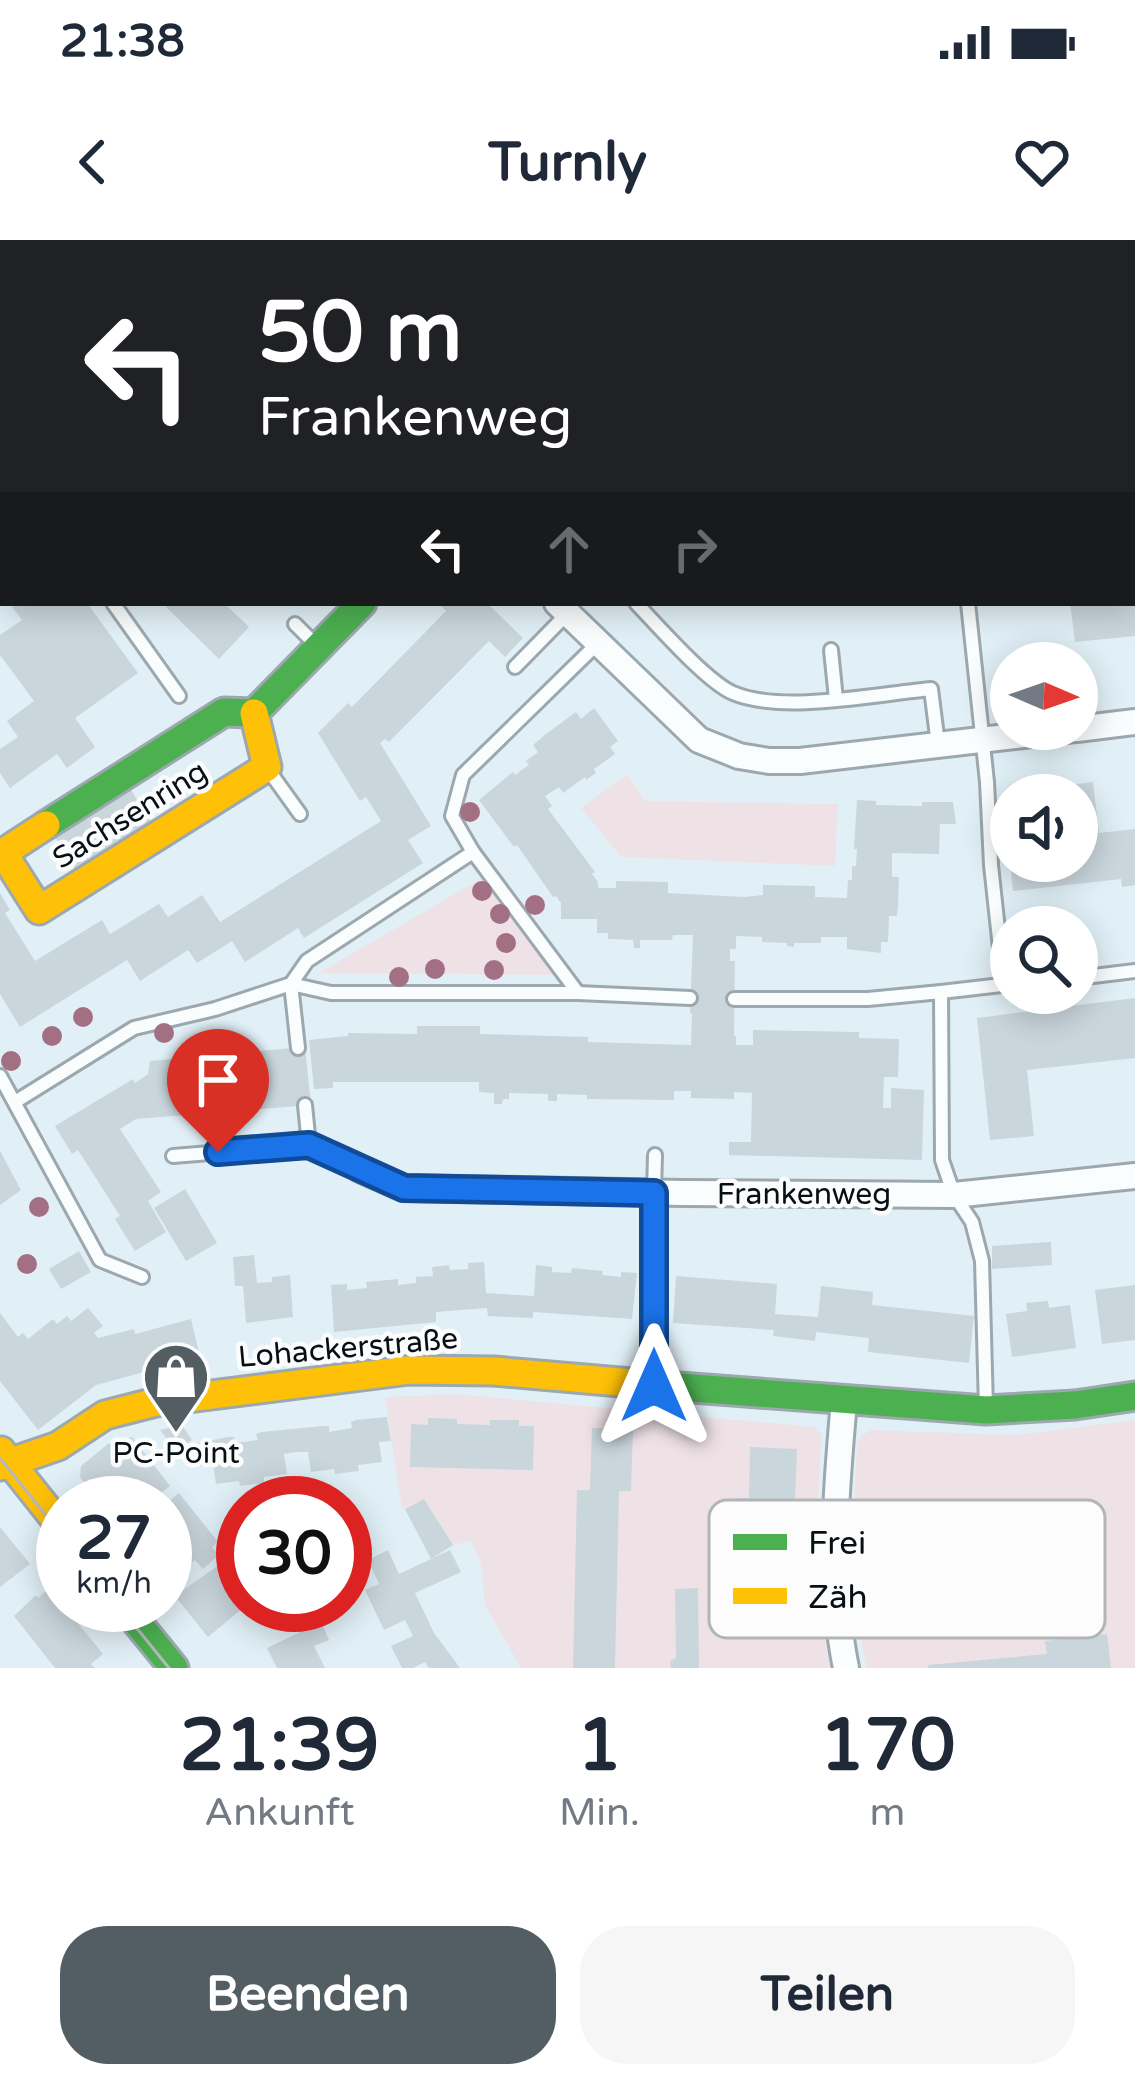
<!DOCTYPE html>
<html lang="de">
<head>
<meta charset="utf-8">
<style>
	:root { --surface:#fff; --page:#f6f6f7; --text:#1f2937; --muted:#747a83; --accent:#525e63 }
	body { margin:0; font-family:"Varela Round",sans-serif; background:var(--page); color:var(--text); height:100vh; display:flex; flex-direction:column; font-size:45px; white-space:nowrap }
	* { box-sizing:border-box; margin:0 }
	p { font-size:39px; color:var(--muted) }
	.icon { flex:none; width:66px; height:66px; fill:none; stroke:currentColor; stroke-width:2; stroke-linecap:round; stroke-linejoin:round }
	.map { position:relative; height:1428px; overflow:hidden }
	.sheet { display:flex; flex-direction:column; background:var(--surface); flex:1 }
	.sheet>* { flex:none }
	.guide { position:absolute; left:0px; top:0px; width:1137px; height:366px; box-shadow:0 6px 30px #0003; background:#202124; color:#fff; overflow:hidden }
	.needle { width:78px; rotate:92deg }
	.tools { position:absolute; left:990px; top:402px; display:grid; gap:24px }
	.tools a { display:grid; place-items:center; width:108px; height:108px; border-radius:50%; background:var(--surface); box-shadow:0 6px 30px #0003; font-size:60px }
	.speed { position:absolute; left:36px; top:1236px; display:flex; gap:24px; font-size:60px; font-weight:700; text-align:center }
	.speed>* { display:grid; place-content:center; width:156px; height:156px; border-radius:50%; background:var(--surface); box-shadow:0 6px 30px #0003; line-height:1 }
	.speed small { font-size:30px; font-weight:400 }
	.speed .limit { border:18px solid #d22; background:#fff; color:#111 }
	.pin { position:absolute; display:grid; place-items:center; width:102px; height:102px; color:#fff; margin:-123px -51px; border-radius:50% 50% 50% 0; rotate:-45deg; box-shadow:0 0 12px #0007 }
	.pin .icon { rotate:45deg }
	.me { position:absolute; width:132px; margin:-66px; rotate:0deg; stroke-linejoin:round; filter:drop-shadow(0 0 9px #0008) }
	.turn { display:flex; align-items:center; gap:42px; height:252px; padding:0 60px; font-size:54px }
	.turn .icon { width:156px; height:156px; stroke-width:2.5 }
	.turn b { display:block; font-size:84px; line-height:102px }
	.lanes { display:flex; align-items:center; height:114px; padding:0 60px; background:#0003; justify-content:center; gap:60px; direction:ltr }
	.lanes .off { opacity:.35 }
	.eta { display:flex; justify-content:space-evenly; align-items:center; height:204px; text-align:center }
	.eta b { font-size:72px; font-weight:800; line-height:84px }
	.button { display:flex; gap:24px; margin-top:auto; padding:24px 60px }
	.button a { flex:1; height:138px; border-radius:48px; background:var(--accent); color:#fff; font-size:48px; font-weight:800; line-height:138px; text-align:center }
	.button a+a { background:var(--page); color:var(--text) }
	.status { display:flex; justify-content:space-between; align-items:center; height:84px; padding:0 60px; background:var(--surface); direction:ltr }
	.status svg { height:33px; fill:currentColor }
	header { display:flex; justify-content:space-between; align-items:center; height:156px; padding:0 60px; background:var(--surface); font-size:54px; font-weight:800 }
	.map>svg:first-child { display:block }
	.green { fill:#efe2e6 }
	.building { fill:#c9d6dc }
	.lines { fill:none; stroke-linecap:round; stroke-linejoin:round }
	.lane-casing { stroke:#9ca8ae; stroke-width:18 }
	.street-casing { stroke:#9ca8ae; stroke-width:30 }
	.fast-casing { stroke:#9ca8ae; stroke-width:33 }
	.slow-casing { stroke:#9ca8ae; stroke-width:33 }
	.lane { stroke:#fafdfe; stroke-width:12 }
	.street { stroke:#fafdfe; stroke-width:24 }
	.fast { stroke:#4caf50; stroke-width:27 }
	.slow { stroke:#ffc107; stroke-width:27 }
	.tram { stroke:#b5b9bb; stroke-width:3 }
	.tree { fill:#a36f83 }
	.route-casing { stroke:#114b97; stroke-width:30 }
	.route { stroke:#1a73e8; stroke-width:21 }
	.labels { text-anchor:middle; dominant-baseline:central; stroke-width:9; stroke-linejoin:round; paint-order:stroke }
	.street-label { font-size:30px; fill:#050f14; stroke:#fbfcfb }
	.poi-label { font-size:30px; fill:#050f14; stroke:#fbfcfb }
	.key { fill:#fbfcfb; stroke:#b1b5b6; stroke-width:3 }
	.key-label { font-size:33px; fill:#050f14 }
</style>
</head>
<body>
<div class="status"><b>21:38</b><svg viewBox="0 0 49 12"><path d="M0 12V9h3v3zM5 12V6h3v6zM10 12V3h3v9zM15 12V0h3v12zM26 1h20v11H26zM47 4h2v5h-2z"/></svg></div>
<header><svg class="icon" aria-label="back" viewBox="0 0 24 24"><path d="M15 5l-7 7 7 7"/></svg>Turnly<svg class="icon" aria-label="heart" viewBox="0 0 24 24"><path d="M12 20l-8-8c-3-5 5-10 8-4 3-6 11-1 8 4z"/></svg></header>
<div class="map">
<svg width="1135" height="1428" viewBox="0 0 1135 1428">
	<rect width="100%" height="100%" fill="#e1f0f7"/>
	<g class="green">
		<polygon points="627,534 645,561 838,564 835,626 621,617 581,568"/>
		<polygon points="487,635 567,735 319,733"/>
		<path d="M455 1154 814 1187 822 1195C816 1278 814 1346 832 1428H521L485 1366 481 1323 471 1301 453 1305 424 1259 402 1270 385 1157Z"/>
		<polygon points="1135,1180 1135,1428 867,1428 853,1365 851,1320 857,1204 861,1196 871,1190 1017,1195"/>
	</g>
	<g class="building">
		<polygon points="18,363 40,363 41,366 45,363 87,363 138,433 75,478 95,507 67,528 57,514 10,548 0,533 0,509 18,497 7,481 34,461 0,415 0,395 22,380 12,367"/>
		<polygon points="170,363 224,363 249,387 219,419 166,367"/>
		<polygon points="438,363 487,363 523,398 505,417 489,401 389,502 385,499 380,503 431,586 408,600 423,623 304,698 298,688 245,722 232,701 197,723 188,710 140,741 127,720 20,787 0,754 0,653 10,670 5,673 35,721 102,680 110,694 159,664 168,677 202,655 220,682 381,581 366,557 360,561 318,493 348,463 352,467 446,371"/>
		<polygon points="1070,363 1135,363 1135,396 1075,402"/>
		<polygon points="594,468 618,501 610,507 615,514 594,529 596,533 586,540 585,537 563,553 559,547 545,556 552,566 548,569 595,632 592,634 598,642 598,648 616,648 616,641 668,642 668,653 744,657 763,655 763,645 815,646 815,657 847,658 848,640 852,640 852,626 856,626 857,609 854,609 857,560 876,561 876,565 922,566 922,562 953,562 956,584 940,584 939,614 892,613 892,637 899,637 898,664 897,676 889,676 888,702 881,702 881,713 847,709 847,697 821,697 821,703 794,703 794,707 787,706 787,703 762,702 762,697 736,696 736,709 730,709 730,721 735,721 734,796 736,796 736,805 753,805 753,790 859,792 859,798 899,799 898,837 884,837 883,868 891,868 891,848 924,850 922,920 729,915 729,902 751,902 752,853 734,852 734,859 691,858 691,851 674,851 674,860 587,859 587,855 557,854 557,861 548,861 548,854 509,853 509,859 503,859 502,864 494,864 494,853 479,852 479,842 333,842 333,848 314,849 309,800 348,796 348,793 417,794 417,786 480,786 480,794 588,797 588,802 691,805 692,773 690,773 693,695 673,695 672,700 640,700 640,708 634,708 633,700 608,699 608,693 597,693 597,679 561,679 561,663 556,656 553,657 517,605 514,607 479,560 513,532 515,535 529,525 526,521 538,512 533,505 546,494 576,472 581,479"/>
		<polygon points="1093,542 1099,593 1135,589 1135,645 1122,647 1121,639 1013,651 1010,621 1077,621 1077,555 1054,555 1053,547"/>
		<polygon points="129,547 152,583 76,631 54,595"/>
		<polygon points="1135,758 1135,818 1027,830 1034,896 990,900 977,778"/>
		<polygon points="305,807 311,865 136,879 120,889 161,952 148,961 166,992 135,1011 115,979 120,976 78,910 72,914 55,886 133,839 135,843 148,834 150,821"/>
		<polygon points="0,911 21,950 0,965"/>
		<polygon points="185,949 217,1003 186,1021 154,968"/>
		<polygon points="1051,1002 1052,1025 992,1029 992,1006"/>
		<polygon points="79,1011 91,1032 61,1049 49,1029"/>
		<polygon points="254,1015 257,1043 272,1042 272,1037 290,1035 293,1077 246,1083 243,1046 235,1046 233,1017"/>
		<polygon points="484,1022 486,1053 534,1056 536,1025 552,1027 552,1032 571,1033 572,1028 603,1031 602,1035 621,1037 621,1032 637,1033 632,1079 533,1072 533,1078 488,1076 487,1068 436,1072 436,1082 334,1092 331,1045 347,1044 347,1050 367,1048 366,1042 398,1039 398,1045 416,1043 416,1037 433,1036 432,1027 449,1025 450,1030 468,1029 468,1023"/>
		<polygon points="676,1036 777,1044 775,1074 818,1077 821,1046 873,1052 872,1065 974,1076 969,1123 868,1112 869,1098 816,1092 815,1101 773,1096 774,1090 673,1083"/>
		<polygon points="1135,1045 1135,1100 1102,1104 1095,1050"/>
		<polygon points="1048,1061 1049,1068 1070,1065 1076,1108 1012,1117 1006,1074 1027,1071 1026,1063"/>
		<polygon points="88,1068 103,1086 94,1093 98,1098 134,1089 135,1094 191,1079 200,1117 96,1145 38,1190 0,1141 0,1073 18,1097 23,1093 28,1099 53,1079 57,1084 67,1076 71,1081"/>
		<polygon points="387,1177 391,1201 379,1202 382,1222 358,1225 359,1231 335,1234 334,1229 311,1232 308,1212 296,1212 284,1214 287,1234 264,1237 264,1243 240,1246 239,1241 216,1244 213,1224 201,1226 198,1203 228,1197 234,1197 235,1203 258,1200 256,1194 262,1192 323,1186 329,1186 329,1192 352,1188 351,1182 356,1180"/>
		<polygon points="428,1178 457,1179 457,1184 490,1185 490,1180 519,1180 519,1186 534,1186 533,1230 410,1227 411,1184 428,1185"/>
		<polygon points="182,1185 192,1200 176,1211 160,1190"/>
		<polygon points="592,1188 633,1188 631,1251 619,1251 615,1428 573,1428 577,1250 590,1250"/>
		<polygon points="132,1197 170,1246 148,1263 142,1263 135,1254 123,1263 100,1263 80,1237 81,1226 108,1204"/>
		<polygon points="750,1207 797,1209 795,1260 783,1259 780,1360 735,1359 738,1258 749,1258"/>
		<polygon points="179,1253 218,1302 212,1307 219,1315 203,1329 195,1320 185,1328 165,1303 165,1265"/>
		<polygon points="424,1259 453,1305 431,1319 450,1310 461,1332 415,1353 434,1393 460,1428 429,1428 425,1422 413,1428 402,1428 391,1406 413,1396 405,1380 384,1390 365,1350 379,1344 368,1320 388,1310 399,1334 431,1319 405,1269"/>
		<polygon points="0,1287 30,1324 0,1347"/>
		<polygon points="243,1308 243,1324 223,1336 243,1361 243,1368 208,1397 175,1356"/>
		<polygon points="49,1348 103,1414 91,1424 95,1428 55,1428 14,1376 36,1355 38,1358"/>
		<polygon points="698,1348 699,1428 671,1428 670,1421 676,1418 675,1349"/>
		<polygon points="321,1382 329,1400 314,1406 325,1428 277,1428 267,1408"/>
		<polygon points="1107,1394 1111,1428 928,1428 928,1425 1047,1414 1045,1401"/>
	</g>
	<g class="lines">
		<defs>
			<g id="lane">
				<polyline points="589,0 592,3"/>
				<polyline points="274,3 277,0"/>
				<polyline points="499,3 502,0"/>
				<polyline points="0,123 3,127"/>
				<polyline points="113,363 179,456"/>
				<path d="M636 363C658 386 707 442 733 453 782 474 877 454 931 449L938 504"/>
				<polyline points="968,363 987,542 991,625 1004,745"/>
				<polyline points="295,384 315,404"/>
				<polyline points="831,410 836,459"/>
				<polyline points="515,427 567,374"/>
				<polyline points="267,528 300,574"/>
				<polyline points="1077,738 1135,731"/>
				<polyline points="941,752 1010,744"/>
				<polyline points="578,753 473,612 452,576 463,535 598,403"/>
				<polyline points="734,759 868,759 941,752 942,920 954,955 972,982 982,1021 986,1168"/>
				<polyline points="298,808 291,744 307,721 473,612"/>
				<polyline points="0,836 100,1020 142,1037"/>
				<polyline points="15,862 134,788 215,769 291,744 331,753 578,753 690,758"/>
				<polyline points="305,865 309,905"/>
				<polyline points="173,916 309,905 360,929"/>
				<polyline points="654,952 655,915"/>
			</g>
			<g id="street">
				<polyline points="0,340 3,338"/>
				<polyline points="557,363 699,500 739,516 769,521 800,521 1075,489"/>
				<polyline points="1077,489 1135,482"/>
				<polyline points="360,929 403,948 683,953 954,955 1135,936"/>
				<polyline points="654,1146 654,953"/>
				<path d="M844 1161C836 1251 828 1339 846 1428"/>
			</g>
			<g id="fast">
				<polyline points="132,0 132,3"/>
				<polyline points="0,147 3,144"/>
				<polyline points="0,179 3,176"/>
				<polyline points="46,585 224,472 254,473 362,363"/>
				<polyline points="666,1146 986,1170 1075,1165 1135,1156"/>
				<polyline points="123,1365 174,1428"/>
			</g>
			<g id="slow">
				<polyline points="222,0 223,3"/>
				<polyline points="46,585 3,613 39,670 267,527 254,473"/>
				<polyline points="1,1211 63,1289"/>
				<polyline points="0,1226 58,1206 105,1175 156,1162 409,1130 494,1131 666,1146"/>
			</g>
		</defs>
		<use href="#lane" class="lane-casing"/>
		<use href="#street" class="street-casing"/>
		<use href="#fast" class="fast-casing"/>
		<use href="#slow" class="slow-casing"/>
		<use href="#lane" class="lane"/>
		<use href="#street" class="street"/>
		<use href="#fast" class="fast"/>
		<use href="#slow" class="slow"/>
		<g class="tram">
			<polyline points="0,1218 63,1297"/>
			<polyline points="118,1365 169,1428"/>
		</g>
	</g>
	<g class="tree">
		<circle cx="470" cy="572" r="10"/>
		<circle cx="482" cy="651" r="10"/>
		<circle cx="535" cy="665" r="10"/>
		<circle cx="500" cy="674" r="10"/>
		<circle cx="506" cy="703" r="10"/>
		<circle cx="435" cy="729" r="10"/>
		<circle cx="494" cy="730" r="10"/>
		<circle cx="399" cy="737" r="10"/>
		<circle cx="83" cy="777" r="10"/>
		<circle cx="164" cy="793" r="10"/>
		<circle cx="52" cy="796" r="10"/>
		<circle cx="11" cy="821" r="10"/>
		<circle cx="39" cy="967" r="10"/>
		<circle cx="27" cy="1024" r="10"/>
	</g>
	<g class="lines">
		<defs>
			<polyline id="route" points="218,912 309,905 404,948 654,953 654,1146"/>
		</defs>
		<use href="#route" class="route-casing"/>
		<use href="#route" class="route"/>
	</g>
	<defs>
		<symbol id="shop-pin" viewBox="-11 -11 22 30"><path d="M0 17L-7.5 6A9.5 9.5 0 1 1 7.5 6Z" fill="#525e63" stroke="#fbfcfb"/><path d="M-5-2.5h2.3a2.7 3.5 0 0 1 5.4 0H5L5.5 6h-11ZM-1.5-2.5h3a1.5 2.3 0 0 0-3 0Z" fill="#fff"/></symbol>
	</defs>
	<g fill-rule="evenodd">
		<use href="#shop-pin" x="138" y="1098" width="76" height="104"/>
	</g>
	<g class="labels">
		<g class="street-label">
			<text transform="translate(130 575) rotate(-32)">Sachsenring</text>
			<text x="804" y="954">Frankenweg</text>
			<text transform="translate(348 1108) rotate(-5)">Lohackerstraße</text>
		</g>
		<g class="poi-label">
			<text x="176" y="1213">PC-Point</text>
		</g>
	</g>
	<rect x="709" y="1260" width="396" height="138" rx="18" class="key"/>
	<rect x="733" y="1294" width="54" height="16" fill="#4caf50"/>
	<rect x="733" y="1348" width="54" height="16" fill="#ffc107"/>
	<g class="key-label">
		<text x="808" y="1314">Frei</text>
		<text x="808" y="1368">Zäh</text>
	</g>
</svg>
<div class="tools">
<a><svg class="needle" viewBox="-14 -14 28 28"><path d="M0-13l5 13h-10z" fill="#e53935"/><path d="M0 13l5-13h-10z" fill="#747a83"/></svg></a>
<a><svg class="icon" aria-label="sound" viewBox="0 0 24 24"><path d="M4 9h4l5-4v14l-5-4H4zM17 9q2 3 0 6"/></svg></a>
<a><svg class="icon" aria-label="search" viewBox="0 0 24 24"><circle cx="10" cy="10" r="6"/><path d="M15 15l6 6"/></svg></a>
</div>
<div class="speed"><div>27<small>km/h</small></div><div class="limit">30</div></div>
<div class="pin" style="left:218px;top:912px;background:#d93025"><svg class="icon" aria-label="arrive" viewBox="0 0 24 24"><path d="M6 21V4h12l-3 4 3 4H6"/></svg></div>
<svg class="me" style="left:654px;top:1146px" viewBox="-20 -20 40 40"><path d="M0-17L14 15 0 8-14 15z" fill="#1a73e8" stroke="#fff" stroke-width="4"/></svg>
<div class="guide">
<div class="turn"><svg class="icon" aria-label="left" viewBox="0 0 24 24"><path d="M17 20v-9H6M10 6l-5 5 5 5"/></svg><div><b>50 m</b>Frankenweg</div></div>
<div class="lanes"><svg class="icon" aria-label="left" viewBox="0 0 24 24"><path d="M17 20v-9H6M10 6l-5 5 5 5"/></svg><svg class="icon off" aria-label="ahead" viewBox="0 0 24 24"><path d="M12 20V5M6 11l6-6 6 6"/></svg><svg class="icon off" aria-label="right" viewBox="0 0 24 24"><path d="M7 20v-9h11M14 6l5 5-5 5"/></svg></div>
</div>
</div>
<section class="sheet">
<div class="eta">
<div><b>21:39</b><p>Ankunft</p></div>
<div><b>1</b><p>Min.</p></div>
<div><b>170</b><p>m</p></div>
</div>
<div class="button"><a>Beenden</a><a>Teilen</a></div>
</section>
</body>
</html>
